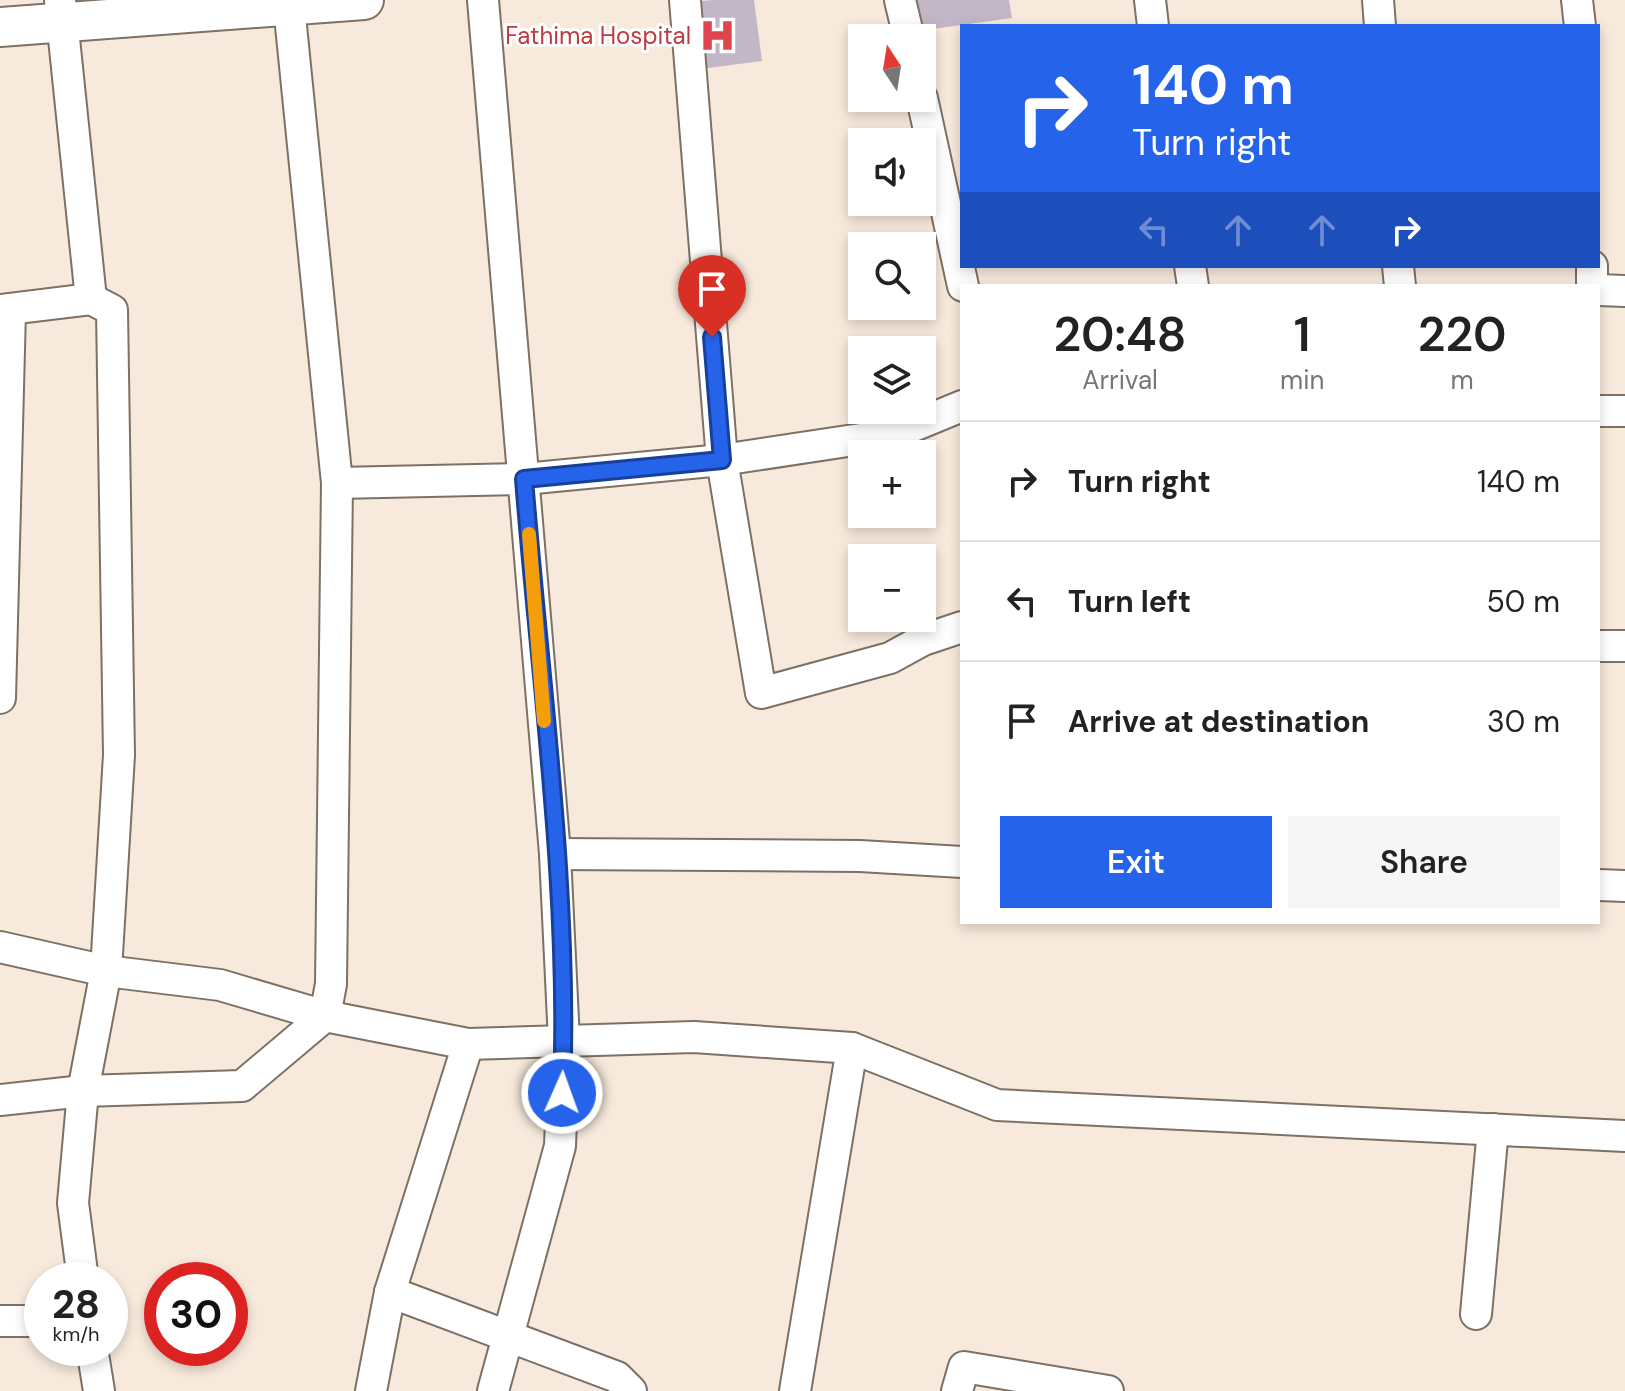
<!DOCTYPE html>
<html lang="en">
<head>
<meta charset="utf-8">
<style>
	:root { --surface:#fff; --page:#f6f6f6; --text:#222; --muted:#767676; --line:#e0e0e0; --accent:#2563eb }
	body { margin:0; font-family:"DM Sans",sans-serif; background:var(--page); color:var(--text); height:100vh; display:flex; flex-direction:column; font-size:30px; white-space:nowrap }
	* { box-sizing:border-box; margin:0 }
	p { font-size:26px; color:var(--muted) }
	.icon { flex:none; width:44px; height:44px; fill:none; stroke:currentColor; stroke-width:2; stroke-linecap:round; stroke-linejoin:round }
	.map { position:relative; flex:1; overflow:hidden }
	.panel { position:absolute; left:960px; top:284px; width:640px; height:640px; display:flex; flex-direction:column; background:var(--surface); border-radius:0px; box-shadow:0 4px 12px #0003 }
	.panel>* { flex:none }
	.top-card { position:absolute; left:960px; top:24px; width:640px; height:244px; border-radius:0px; box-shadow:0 4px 12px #0003; background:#2563eb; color:#fff; overflow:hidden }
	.needle { width:52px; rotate:348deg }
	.controls { position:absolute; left:848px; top:24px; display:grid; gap:16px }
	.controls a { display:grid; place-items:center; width:88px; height:88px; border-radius:0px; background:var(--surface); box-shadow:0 4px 12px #0003; font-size:40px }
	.speed { position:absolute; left:24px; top:1262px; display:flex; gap:16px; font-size:40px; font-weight:700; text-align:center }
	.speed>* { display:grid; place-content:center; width:104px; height:104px; border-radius:50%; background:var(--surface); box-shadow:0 4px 12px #0003; line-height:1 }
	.speed small { font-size:20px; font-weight:400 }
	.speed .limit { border:12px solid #d22; background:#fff; color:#111 }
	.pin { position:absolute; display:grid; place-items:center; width:68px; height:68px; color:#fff; margin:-82px -34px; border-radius:50% 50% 50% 0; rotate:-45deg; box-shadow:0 0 8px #0007 }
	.pin .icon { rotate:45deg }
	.me { position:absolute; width:88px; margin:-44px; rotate:2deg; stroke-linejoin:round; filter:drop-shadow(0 0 6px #0008) }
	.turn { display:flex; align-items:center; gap:28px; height:168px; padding:0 40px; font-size:36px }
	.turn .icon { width:104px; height:104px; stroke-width:2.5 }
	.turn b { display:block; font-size:56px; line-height:68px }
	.lanes { display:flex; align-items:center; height:76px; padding:0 40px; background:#0003; justify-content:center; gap:40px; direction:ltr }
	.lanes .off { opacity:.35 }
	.eta { display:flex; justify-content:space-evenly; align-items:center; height:136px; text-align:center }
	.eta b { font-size:48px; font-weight:600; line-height:56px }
	.action { display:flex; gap:16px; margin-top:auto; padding:16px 40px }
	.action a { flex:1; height:92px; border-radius:0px; background:var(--accent); color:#fff; font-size:32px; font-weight:600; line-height:92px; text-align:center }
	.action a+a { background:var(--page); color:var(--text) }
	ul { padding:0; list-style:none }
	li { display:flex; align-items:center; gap:24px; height:120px; padding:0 40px; border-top:2px solid var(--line) }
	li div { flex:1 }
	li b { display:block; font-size:30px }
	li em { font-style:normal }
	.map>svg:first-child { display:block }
	.building { fill:#c2b7c7 }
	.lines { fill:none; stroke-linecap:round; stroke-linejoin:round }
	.minor-casing { stroke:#7d7064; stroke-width:34 }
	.tertiary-casing { stroke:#7d7064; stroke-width:42 }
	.minor { stroke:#fff; stroke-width:30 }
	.tertiary { stroke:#fff; stroke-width:38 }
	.route-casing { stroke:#184099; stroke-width:20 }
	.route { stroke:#2563eb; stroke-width:14 }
	.slow { stroke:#f59e0b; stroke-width:14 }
	.labels { text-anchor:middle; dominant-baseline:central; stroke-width:6; stroke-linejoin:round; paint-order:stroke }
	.health-label { font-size:24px; fill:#be3a42; stroke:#fff; text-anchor:end }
</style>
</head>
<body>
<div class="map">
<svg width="1625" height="1391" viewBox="0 0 1625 1391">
	<rect width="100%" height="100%" fill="#f7e9db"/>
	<g class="building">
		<polygon points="712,0 754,0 762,61 685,71 677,4"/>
		<polygon points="906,0 1009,0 1012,18 911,32"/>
	</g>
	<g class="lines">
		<defs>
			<g id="minor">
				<polyline points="60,0 91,299"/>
				<polyline points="483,0 555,854 564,1041 560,1146 493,1391"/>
				<polyline points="685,0 722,460 761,693 890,658 923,640 962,627"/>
				<polyline points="900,0 909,38"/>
				<polyline points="1150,0 1153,26"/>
				<polyline points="1378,0 1380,26"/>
				<polyline points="1577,0 1580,26"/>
				<polyline points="922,98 963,286"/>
				<polyline points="1190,266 1193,286"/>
				<polyline points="1398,266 1400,286"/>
				<polyline points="1592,266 1592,286"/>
				<polyline points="1598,290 1625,291"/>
				<polyline points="0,310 91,299 112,310 119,755 106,971 83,1091 73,1203 83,1280"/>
				<polyline points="1598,411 1625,411"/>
				<polyline points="337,483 524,479 722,460 894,434 962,406"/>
				<polyline points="1598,646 1625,646"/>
				<polyline points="0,698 10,311"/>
				<polyline points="555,854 860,856 962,862"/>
				<polyline points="1598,885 1625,886"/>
				<polyline points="0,947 106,971 220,985 325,1016 468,1044 694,1037 852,1048 997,1105 1625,1136"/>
				<polyline points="0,1100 83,1091 242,1086 325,1016 331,984 337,483 289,6"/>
				<polyline points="390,1292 617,1377 631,1391"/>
				<polyline points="1476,1314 1493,1129"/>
				<polyline points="0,1321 42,1321"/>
				<polyline points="92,1348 99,1391"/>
				<polyline points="371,1391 390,1292 468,1044"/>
				<polyline points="795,1391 852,1048"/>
				<polyline points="957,1391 964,1367 1108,1391"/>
			</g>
			<polyline id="tertiary" points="0,27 364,0"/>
		</defs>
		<use href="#minor" class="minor-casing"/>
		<use href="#tertiary" class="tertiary-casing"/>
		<use href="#minor" class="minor"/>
		<use href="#tertiary" class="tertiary"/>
	</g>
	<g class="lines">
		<defs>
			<path id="route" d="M562 1093C570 889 540 682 524 479L722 460 712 337"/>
		</defs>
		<use href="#route" class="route-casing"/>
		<use href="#route" class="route"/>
		<polyline class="slow" points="529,534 544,721"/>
	</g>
	<defs>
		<symbol id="hospital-bare" viewBox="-9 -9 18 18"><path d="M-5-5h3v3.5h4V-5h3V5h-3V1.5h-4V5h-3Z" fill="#e0444e" stroke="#fff" stroke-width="2.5" paint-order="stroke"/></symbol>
	</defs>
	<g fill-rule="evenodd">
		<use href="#hospital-bare" x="692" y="10" width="51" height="51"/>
	</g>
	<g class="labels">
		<g class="health-label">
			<text x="691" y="35">Fathima Hospital</text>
		</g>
	</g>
</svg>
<div class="controls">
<a><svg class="needle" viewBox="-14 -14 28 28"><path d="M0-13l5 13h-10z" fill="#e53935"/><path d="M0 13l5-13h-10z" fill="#767676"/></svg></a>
<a><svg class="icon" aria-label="sound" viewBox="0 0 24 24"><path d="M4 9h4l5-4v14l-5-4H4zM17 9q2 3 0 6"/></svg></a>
<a><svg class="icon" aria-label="search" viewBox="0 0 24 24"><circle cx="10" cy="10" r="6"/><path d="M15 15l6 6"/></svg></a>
<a><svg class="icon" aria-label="layers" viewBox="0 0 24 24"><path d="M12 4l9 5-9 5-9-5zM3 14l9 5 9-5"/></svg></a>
<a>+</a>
<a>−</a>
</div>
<div class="speed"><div>28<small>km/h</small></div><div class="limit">30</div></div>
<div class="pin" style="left:712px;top:337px;background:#d93025"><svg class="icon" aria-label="arrive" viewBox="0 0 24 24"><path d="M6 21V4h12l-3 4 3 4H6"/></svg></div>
<svg class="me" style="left:562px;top:1093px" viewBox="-20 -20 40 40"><circle r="17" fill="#2563eb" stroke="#fff" stroke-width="3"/><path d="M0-11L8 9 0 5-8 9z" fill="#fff"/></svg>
<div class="top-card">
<div class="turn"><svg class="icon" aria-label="right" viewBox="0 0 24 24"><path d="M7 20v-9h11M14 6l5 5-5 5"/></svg><div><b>140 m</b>Turn right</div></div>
<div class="lanes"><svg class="icon off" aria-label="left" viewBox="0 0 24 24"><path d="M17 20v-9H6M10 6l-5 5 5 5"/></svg><svg class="icon off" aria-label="ahead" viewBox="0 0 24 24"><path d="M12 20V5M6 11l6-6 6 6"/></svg><svg class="icon off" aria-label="ahead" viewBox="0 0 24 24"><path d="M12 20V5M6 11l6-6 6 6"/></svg><svg class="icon" aria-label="right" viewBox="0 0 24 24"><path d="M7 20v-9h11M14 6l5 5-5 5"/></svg></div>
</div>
<section class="panel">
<div class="eta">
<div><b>20:48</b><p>Arrival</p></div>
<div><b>1</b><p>min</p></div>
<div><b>220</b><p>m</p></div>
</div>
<ul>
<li><svg class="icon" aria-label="right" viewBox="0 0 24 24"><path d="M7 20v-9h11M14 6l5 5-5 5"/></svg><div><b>Turn right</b></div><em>140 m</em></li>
<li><svg class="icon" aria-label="left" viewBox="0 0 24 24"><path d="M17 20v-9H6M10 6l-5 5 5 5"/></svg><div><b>Turn left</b></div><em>50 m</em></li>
<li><svg class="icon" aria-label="arrive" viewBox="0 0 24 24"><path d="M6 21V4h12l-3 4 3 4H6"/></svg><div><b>Arrive at destination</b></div><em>30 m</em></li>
</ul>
<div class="action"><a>Exit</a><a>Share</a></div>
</section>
</div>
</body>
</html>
